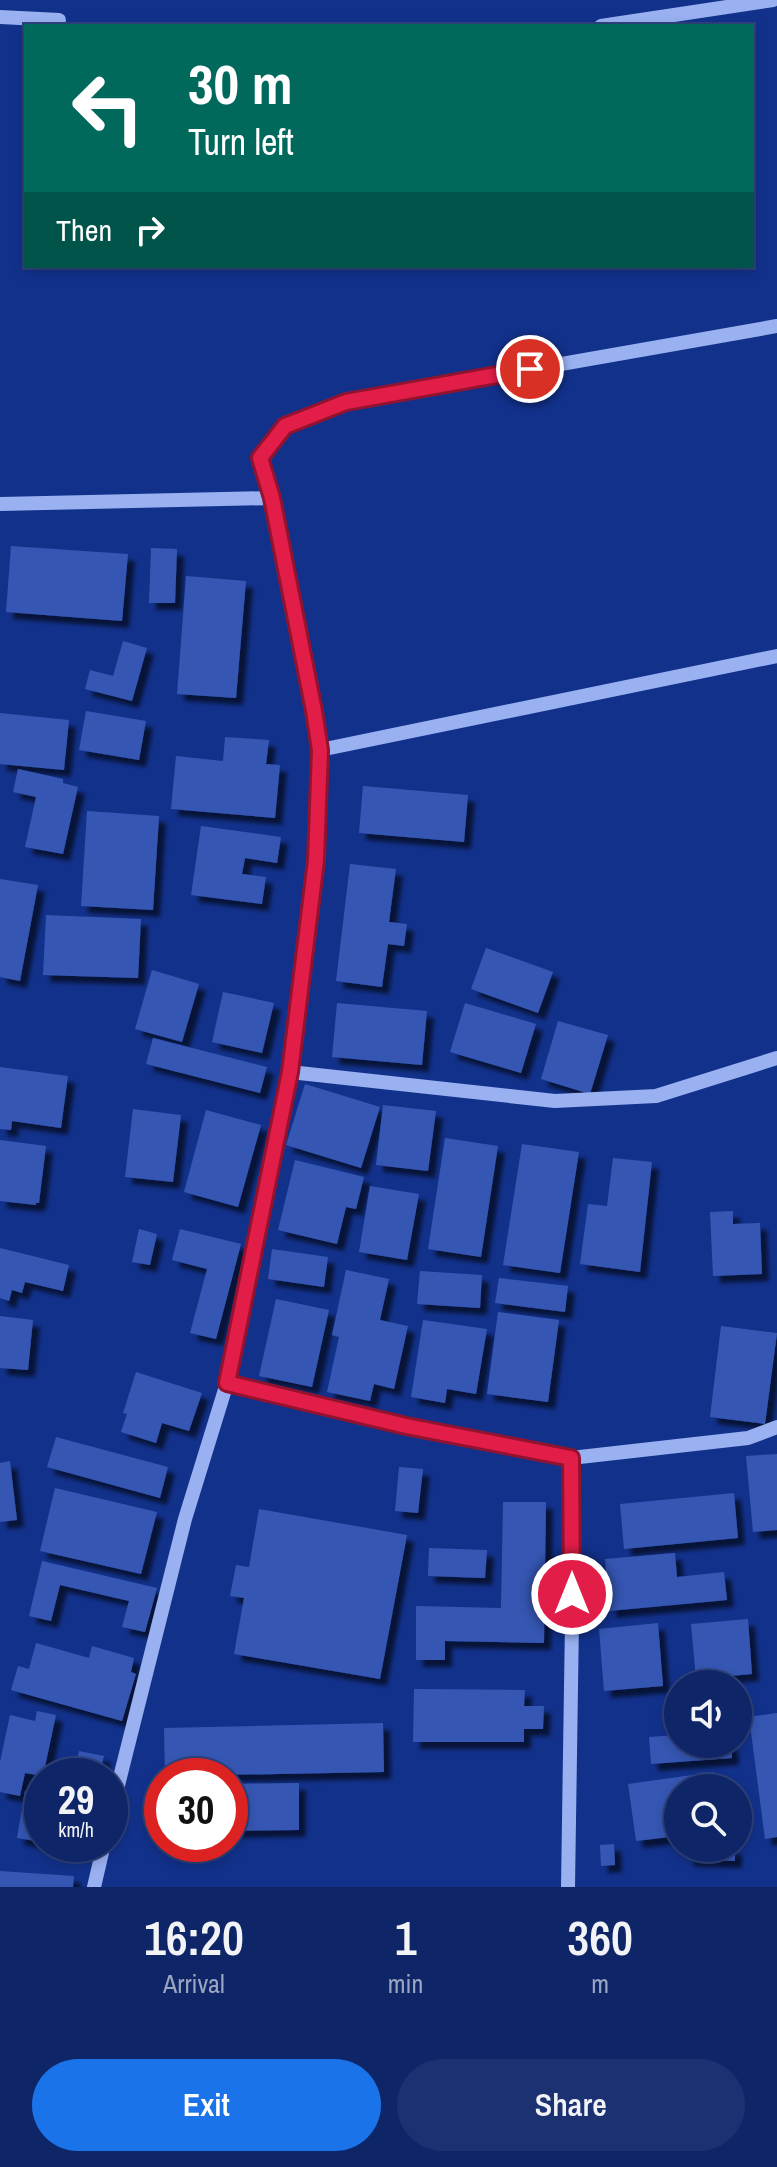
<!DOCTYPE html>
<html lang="en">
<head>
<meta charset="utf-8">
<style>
	:root { --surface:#0e2568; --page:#1c3171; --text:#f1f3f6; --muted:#9ba5c0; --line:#2e427c; --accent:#1a73e8 }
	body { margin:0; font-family:"Archivo Narrow",sans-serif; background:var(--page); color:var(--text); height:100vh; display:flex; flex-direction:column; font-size:30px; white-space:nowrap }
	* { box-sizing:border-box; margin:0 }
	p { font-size:26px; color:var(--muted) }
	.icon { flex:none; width:44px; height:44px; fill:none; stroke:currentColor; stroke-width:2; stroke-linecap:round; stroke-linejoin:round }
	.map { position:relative; height:1887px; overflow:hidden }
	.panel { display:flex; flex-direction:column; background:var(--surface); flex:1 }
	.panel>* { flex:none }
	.guide { position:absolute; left:24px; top:24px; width:730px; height:244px; border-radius:0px; box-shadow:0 4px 12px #0003,0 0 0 2px var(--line); background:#00695c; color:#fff; overflow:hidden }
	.controls { position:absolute; left:664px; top:1670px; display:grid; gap:16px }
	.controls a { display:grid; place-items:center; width:88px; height:88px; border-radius:50%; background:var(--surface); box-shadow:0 4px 12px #0003,0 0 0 2px var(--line); font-size:40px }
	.speed { position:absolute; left:24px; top:1758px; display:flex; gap:16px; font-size:40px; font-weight:700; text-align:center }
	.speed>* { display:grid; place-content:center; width:104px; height:104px; border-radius:50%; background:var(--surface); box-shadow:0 4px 12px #0003,0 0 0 2px var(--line); line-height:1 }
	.speed small { font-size:20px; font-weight:400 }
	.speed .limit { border:12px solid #d22; background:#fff; color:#111 }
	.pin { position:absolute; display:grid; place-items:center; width:68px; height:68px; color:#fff; margin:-34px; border:4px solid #fff; border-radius:50%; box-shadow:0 2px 8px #0007 }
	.me { position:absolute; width:88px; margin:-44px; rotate:0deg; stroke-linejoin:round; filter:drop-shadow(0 0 6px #0008) }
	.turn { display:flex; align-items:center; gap:28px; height:168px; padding:0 32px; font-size:36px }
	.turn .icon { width:104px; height:104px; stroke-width:2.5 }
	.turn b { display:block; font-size:56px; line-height:68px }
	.then { display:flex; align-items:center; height:76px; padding:0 32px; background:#0003; gap:16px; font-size:30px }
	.eta { display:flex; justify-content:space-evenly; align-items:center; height:136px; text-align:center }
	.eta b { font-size:48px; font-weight:600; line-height:56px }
	.action { display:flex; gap:16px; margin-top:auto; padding:16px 32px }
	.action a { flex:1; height:92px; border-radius:48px; background:var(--accent); color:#fff; font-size:32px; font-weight:600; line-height:92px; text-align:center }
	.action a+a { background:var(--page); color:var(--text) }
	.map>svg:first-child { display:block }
	.building { fill:#3657b2; filter:url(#shadow) }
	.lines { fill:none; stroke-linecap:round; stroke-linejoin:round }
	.minor { stroke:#99b1f1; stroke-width:14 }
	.route-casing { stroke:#92132f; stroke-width:20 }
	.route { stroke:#e11d48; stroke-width:14 }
</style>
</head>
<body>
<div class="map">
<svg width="777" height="1887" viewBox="0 0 777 1887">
	<defs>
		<filter id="shadow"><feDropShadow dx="7" dy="7" stdDeviation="2" flood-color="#0009"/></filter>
	</defs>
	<rect width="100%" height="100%" fill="#12318b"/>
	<g class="building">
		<polygon points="11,546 128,554 122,621 6,612"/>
		<polygon points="151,548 177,549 175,603 149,603"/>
		<polygon points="186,576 246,581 236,698 177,694"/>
		<polygon points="123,641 147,648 132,701 85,689 90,670 113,676"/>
		<polygon points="86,711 146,721 139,760 79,750"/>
		<polygon points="0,713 69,720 64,770 0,764"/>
		<polygon points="225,737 269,740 266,764 280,765 275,818 171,809 176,756 223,761"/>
		<polygon points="18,769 63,779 63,783 78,787 63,854 25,847 36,797 13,792"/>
		<polygon points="363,786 468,795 464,842 359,833"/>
		<polygon points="87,811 159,816 153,910 81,906"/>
		<polygon points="201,826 281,837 277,863 245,858 242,874 266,877 262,904 191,895"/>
		<polygon points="350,864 396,869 389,922 407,924 404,946 388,944 382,987 336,981"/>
		<polygon points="0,879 38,885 20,981 0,977"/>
		<polygon points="46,915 141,919 138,978 43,975"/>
		<polygon points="486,948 553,972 538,1013 471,989"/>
		<polygon points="152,970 199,984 182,1042 135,1029"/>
		<polygon points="223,992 274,1003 262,1053 212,1042"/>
		<polygon points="337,1003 427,1011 422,1065 332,1057"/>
		<polygon points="465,1003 536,1024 521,1073 450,1052"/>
		<polygon points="558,1021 608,1035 590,1094 541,1079"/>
		<polygon points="153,1038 267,1067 260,1093 146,1064"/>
		<polygon points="0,1067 68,1076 61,1128 12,1121 11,1130 0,1129"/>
		<polygon points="305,1084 380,1107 361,1168 286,1145"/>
		<polygon points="383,1105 436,1111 428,1171 376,1165"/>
		<polygon points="133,1109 181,1115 173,1182 125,1177"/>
		<polygon points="206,1110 261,1125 238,1207 184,1192"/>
		<polygon points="445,1138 498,1146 481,1257 428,1249"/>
		<polygon points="0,1140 46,1146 39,1203 36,1203 36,1205 0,1201"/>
		<polygon points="522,1144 579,1152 560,1273 503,1265"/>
		<polygon points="613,1158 652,1162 640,1272 580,1264 588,1204 607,1206"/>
		<polygon points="295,1160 364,1177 356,1209 346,1207 337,1244 278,1230"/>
		<polygon points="370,1186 419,1194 407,1260 359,1252"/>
		<polygon points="733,1211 733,1224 760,1223 762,1274 713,1276 710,1212"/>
		<polygon points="139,1229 157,1234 150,1265 132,1262"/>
		<polygon points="180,1229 241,1244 216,1339 190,1333 207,1269 172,1260"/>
		<polygon points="0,1248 69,1265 63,1291 25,1282 22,1293 12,1290 9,1301 0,1298"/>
		<polygon points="272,1249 328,1257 324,1287 268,1279"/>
		<polygon points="346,1270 389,1279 380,1320 408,1326 394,1389 374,1384 370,1401 327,1392 339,1337 332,1335"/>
		<polygon points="420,1271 482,1275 480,1308 417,1304"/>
		<polygon points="499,1278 568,1286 565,1312 495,1303"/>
		<polygon points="276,1299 329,1310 312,1387 259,1376"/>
		<polygon points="498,1312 559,1320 548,1402 487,1394"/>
		<polygon points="0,1316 33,1320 28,1370 0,1368"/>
		<polygon points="423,1320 487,1329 476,1394 447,1389 445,1403 411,1397"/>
		<polygon points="721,1326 777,1333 765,1424 710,1417"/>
		<polygon points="136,1372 202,1393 189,1431 162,1423 156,1443 121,1432 127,1414 123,1413"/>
		<polygon points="56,1437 168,1467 160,1498 47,1467"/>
		<polygon points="777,1454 777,1530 753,1532 746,1456"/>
		<polygon points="10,1461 17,1520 0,1522 0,1463"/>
		<polygon points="399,1467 423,1469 418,1513 395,1511"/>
		<polygon points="55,1488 157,1512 141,1574 40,1551"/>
		<polygon points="734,1493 738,1538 624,1549 620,1504"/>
		<polygon points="503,1502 546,1502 544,1643 445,1641 445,1660 416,1660 416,1606 501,1608"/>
		<polygon points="259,1509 407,1535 380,1679 234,1654 244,1598 230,1596 236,1565 249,1567"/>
		<polygon points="429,1548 487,1550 485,1578 428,1576"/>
		<polygon points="675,1553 677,1577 724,1572 727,1600 609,1611 605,1559"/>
		<polygon points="42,1561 157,1588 145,1632 122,1627 129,1601 60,1585 51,1621 29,1616"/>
		<polygon points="748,1619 752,1674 696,1679 691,1624"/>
		<polygon points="658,1623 663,1686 604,1691 599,1629"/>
		<polygon points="36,1643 89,1658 92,1646 134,1658 131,1672 136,1674 122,1721 11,1690 18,1666 29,1669"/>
		<polygon points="414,1689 525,1690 524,1706 544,1706 543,1729 524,1729 524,1742 413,1742"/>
		<polygon points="37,1711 56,1715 43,1776 25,1773 20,1796 0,1792 0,1762 10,1715 35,1721"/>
		<polygon points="777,1713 777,1837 765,1839 749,1717"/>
		<polygon points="383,1723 384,1772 165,1776 164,1728"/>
		<polygon points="678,1735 678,1744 731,1744 732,1758 651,1764 649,1737"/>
		<polygon points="79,1751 104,1756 99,1776 74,1776"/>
		<polygon points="714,1772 716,1788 678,1788 678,1836 636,1841 628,1784"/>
		<polygon points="299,1783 299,1830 230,1831 230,1784"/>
		<polygon points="25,1791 42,1794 42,1842 17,1838"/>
		<polygon points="614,1844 615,1865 601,1866 600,1845"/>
		<polygon points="687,1848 735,1848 735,1861 687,1859"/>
		<polygon points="0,1871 74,1876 73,1887 0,1887"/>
	</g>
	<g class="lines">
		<g class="minor">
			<polyline points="0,17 59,20"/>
			<polyline points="601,26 773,0"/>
			<polyline points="0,504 272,498"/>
			<polyline points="320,750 777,656"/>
			<polyline points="290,1072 555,1101 656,1096 777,1058"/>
			<polyline points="227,1383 406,1426 571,1458 748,1438 777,1427"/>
			<polyline points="110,1817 185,1519 227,1383 290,1072 316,860 320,750 272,498 260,458 285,426 346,402 777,326"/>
			<polyline points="94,1887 104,1844"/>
			<polyline points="568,1887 572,1621 571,1458"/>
		</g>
	</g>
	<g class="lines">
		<defs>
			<polyline id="route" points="530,369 346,402 285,426 260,458 272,498 314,711 320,750 316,860 290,1072 227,1383 406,1426 571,1458 572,1594"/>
		</defs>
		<use href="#route" class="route-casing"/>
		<use href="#route" class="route"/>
	</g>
</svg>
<div class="controls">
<a><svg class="icon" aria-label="sound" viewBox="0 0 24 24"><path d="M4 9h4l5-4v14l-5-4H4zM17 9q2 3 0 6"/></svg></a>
<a><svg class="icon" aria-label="search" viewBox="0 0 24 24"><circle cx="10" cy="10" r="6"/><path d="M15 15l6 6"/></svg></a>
</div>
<div class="speed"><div>29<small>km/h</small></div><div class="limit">30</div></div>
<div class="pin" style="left:530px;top:369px;background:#d93025"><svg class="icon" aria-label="arrive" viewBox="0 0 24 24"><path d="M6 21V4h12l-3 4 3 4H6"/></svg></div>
<svg class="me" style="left:572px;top:1594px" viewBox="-20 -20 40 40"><circle r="17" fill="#e11d48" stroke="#fff" stroke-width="3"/><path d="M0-11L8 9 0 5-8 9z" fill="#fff"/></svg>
<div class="guide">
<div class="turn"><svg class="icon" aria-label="left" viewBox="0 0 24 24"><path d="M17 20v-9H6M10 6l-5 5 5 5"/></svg><div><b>30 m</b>Turn left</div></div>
<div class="then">Then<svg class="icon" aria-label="right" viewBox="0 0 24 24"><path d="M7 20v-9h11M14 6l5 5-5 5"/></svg></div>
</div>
</div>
<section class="panel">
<div class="eta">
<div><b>16:20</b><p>Arrival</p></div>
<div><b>1</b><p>min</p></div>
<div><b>360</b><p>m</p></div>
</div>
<div class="action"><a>Exit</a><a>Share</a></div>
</section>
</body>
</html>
